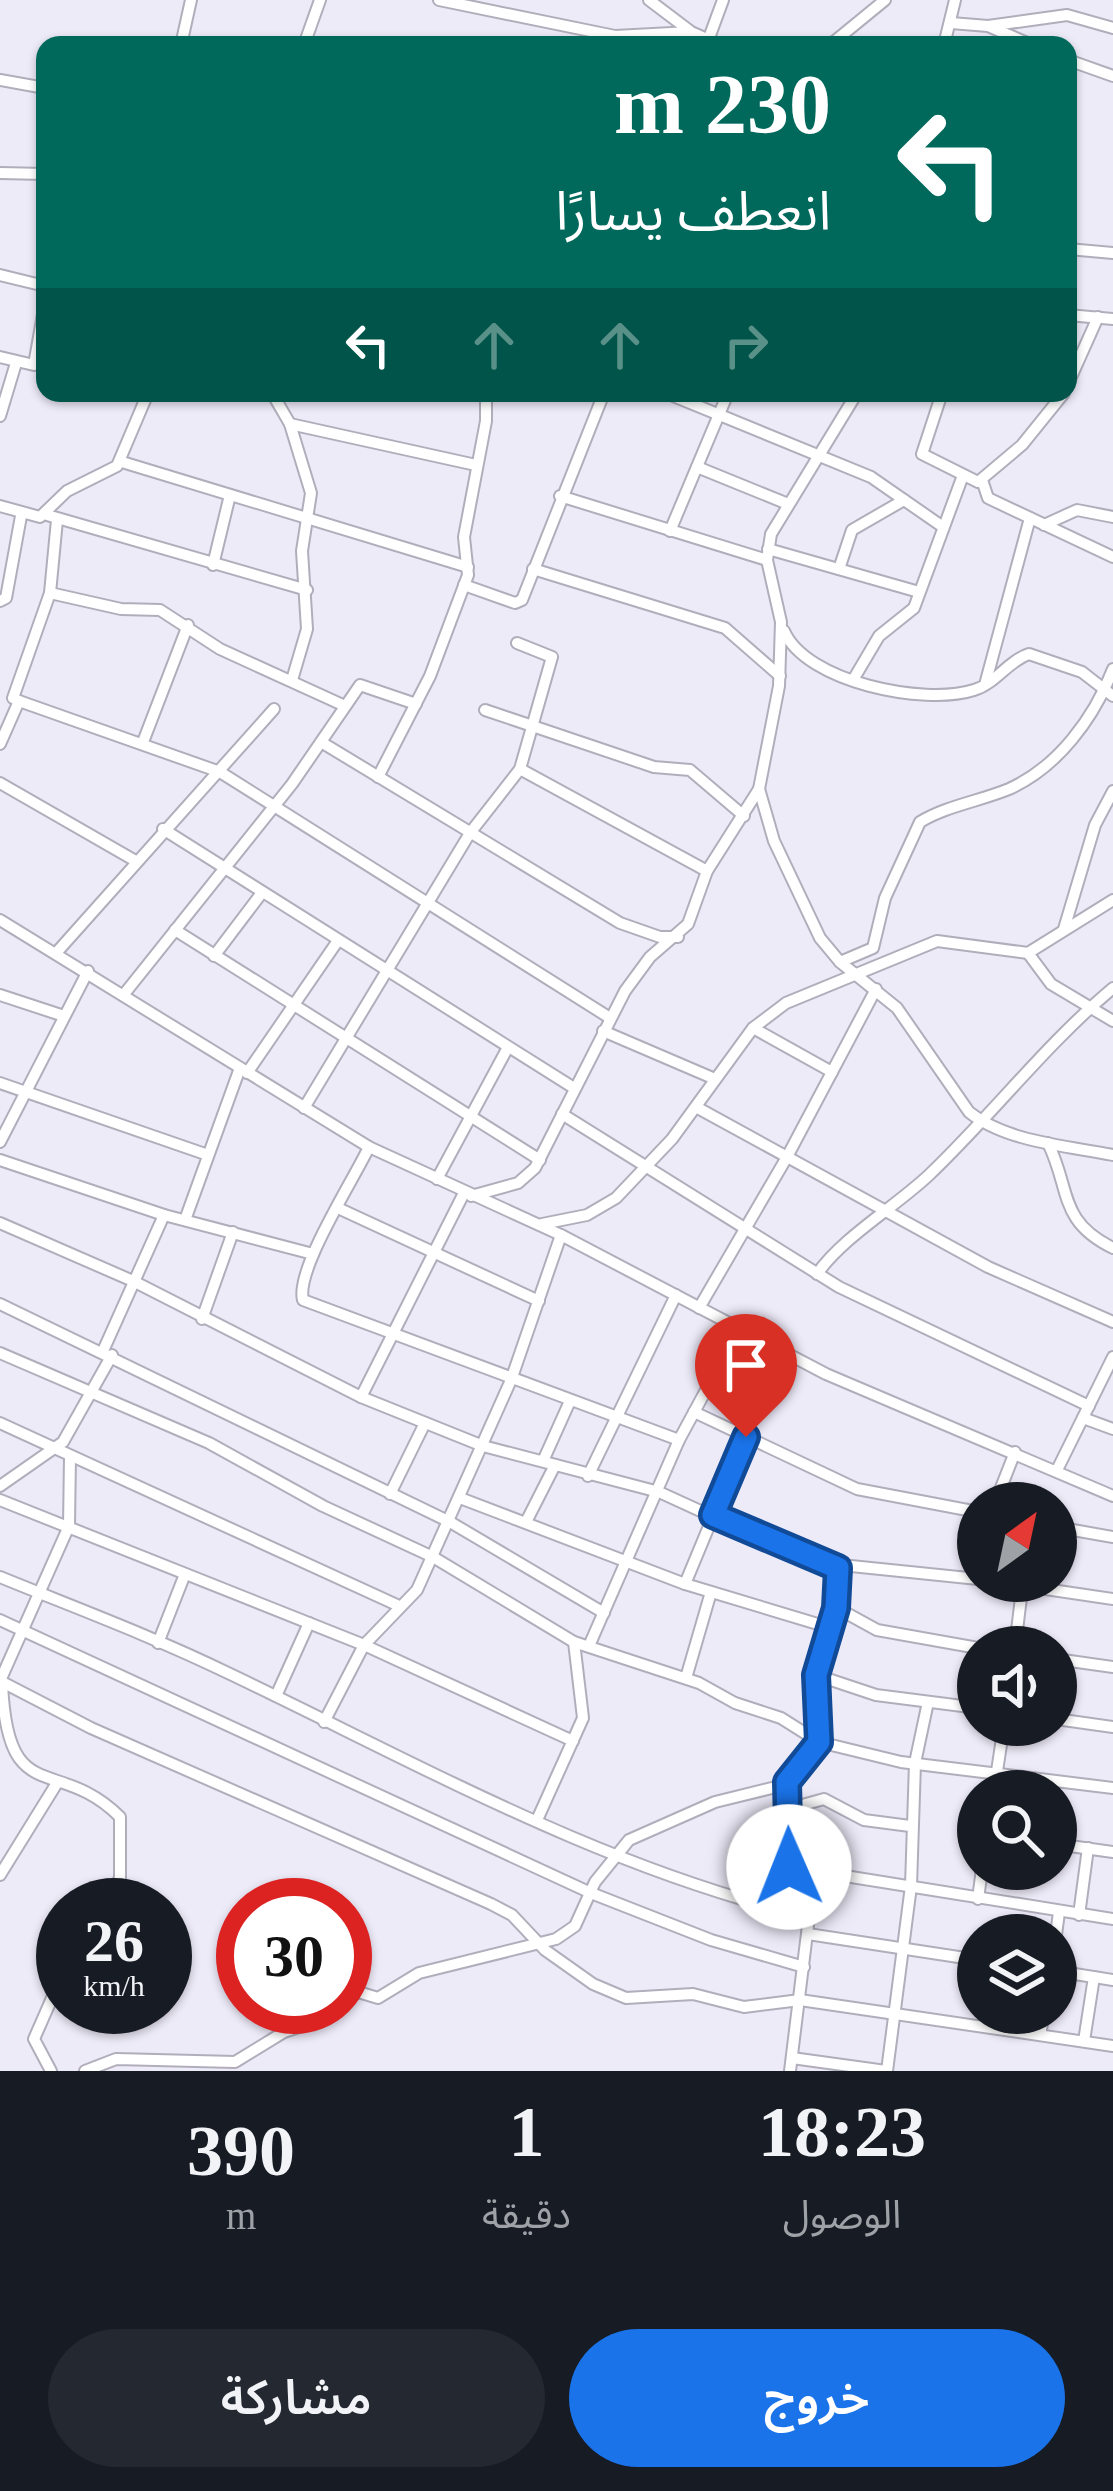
<!DOCTYPE html>
<html lang="ar">
<head>
<meta charset="utf-8">
<style>
	:root { --surface:#171b24; --page:#242831; --text:#f1f3f6; --muted:#9ea1a6; --accent:#1a73e8 }
	body { margin:0; font-family:"Times New Roman","Noto Sans Arabic",serif; background:var(--page); color:var(--text); direction:rtl; height:100vh; display:flex; flex-direction:column; font-size:45px; white-space:nowrap }
	* { box-sizing:border-box; margin:0 }
	p { font-size:39px; color:var(--muted) }
	.icon { flex:none; width:66px; height:66px; fill:none; stroke:currentColor; stroke-width:2; stroke-linecap:round; stroke-linejoin:round }
	.map { position:relative; height:2071px; overflow:hidden; direction:ltr }
	.drawer { display:flex; flex-direction:column; background:var(--surface); flex:1 }
	.drawer>* { flex:none }
	.hud { position:absolute; left:36px; top:36px; width:1041px; height:366px; border-radius:24px; box-shadow:0 3px 9px #0004; direction:rtl; background:#00695c; color:#fff; overflow:hidden }
	.needle { width:78px; rotate:33deg }
	.buttons { position:absolute; left:957px; top:1482px; display:grid; gap:24px }
	.buttons a { display:grid; place-items:center; width:120px; height:120px; border-radius:50%; background:var(--surface); box-shadow:0 3px 9px #0004; font-size:60px }
	.speed { position:absolute; left:36px; top:1878px; display:flex; gap:24px; font-size:60px; font-weight:700; text-align:center }
	.speed>* { display:grid; place-content:center; width:156px; height:156px; border-radius:50%; background:var(--surface); box-shadow:0 3px 9px #0004; line-height:1 }
	.speed small { font-size:30px; font-weight:400 }
	.speed .limit { border:18px solid #d22; background:#fff; color:#111 }
	.pin { position:absolute; display:grid; place-items:center; width:102px; height:102px; color:#fff; margin:-123px -51px; border-radius:50% 50% 50% 0; rotate:-45deg; box-shadow:0 0 12px #0007 }
	.pin .icon { rotate:45deg }
	.me { position:absolute; width:132px; margin:-66px; rotate:359deg; stroke-linejoin:round; filter:drop-shadow(0 0 9px #0008) }
	.turn { display:flex; align-items:center; gap:42px; height:252px; padding:0 48px; font-size:54px }
	.turn .icon { width:156px; height:156px; stroke-width:2.5 }
	.turn b { display:block; font-size:84px; line-height:102px }
	.lanes { display:flex; align-items:center; height:114px; padding:0 48px; background:#0003; justify-content:center; gap:60px; direction:ltr }
	.lanes .off { opacity:.35 }
	.eta { display:flex; justify-content:space-evenly; align-items:center; height:204px; text-align:center }
	.eta b { font-size:72px; font-weight:600; line-height:84px }
	.cta { display:flex; gap:24px; margin-top:auto; padding:24px 48px }
	.cta a { flex:1; height:138px; border-radius:72px; background:var(--accent); color:#fff; font-size:48px; font-weight:600; line-height:138px; text-align:center }
	.cta a+a { background:var(--page); color:var(--text) }
	.map>svg:first-child { display:block }
	.lines { fill:none; stroke-linecap:round; stroke-linejoin:round }
	.street-casing { stroke:#b1aebc; stroke-width:14 }
	.street { stroke:#fff; stroke-width:10 }
	.route-casing { stroke:#114b97; stroke-width:30 }
	.route { stroke:#1a73e8; stroke-width:21 }
</style>
</head>
<body>
<div class="map">
<svg width="1113" height="2071" viewBox="0 0 1113 2071">
	<rect width="100%" height="100%" fill="#eeebf9"/>
	<g class="lines">
		<defs>
			<g id="street">
				<polyline points="439,0 615,36 691,32 721,45"/>
				<polyline points="649,0 690,31"/>
				<polyline points="951,23 988,26 1032,45"/>
				<polyline points="988,26 1067,15 1113,28"/>
				<polyline points="709,38 723,0"/>
				<polyline points="181,45 191,0"/>
				<polyline points="304,45 320,0"/>
				<polyline points="830,45 885,0"/>
				<polyline points="944,45 955,0"/>
				<polyline points="1068,60 1113,76"/>
				<polyline points="0,80 45,88"/>
				<polyline points="0,173 45,174"/>
				<polyline points="1068,249 1113,253"/>
				<polyline points="0,275 45,286"/>
				<polyline points="1068,315 1113,319"/>
				<polyline points="0,357 34,365 45,303"/>
				<polyline points="1068,384 1098,317"/>
				<polyline points="272,393 290,424 311,493 302,551 307,629 292,680"/>
				<polyline points="666,393 871,477 943,527"/>
				<polyline points="942,393 922,454 978,482 1022,445 1064,393"/>
				<polyline points="0,416 16,363"/>
				<polyline points="290,424 476,465"/>
				<polyline points="122,462 468,567"/>
				<polyline points="697,467 788,504"/>
				<polyline points="982,480 988,498 1113,557"/>
				<polyline points="560,496 767,560"/>
				<polyline points="0,506 40,517 67,491 117,466 148,393"/>
				<polyline points="47,515 307,590"/>
				<polyline points="1044,525 1077,510 1113,517"/>
				<polyline points="670,531 728,393"/>
				<polyline points="768,549 919,592"/>
				<polyline points="213,565 230,495"/>
				<polyline points="533,569 725,628 780,676"/>
				<polyline points="839,569 852,530 904,500"/>
				<polyline points="464,585 515,603 522,600 604,393"/>
				<polyline points="50,593 121,609 160,610 220,649 345,706"/>
				<polyline points="0,601 6,598 21,516"/>
				<path d="M784 631C806 682 924 706 974 690 995 684 1008 661 1029 654L1082 672 1113 696"/>
				<polyline points="853,680 879,636 914,608 962,478"/>
				<polyline points="986,681 1030,518"/>
				<polyline points="19,701 220,772 610,1018"/>
				<polyline points="485,710 654,767 690,770 744,816"/>
				<polyline points="143,742 188,625"/>
				<polyline points="321,742 620,923 660,937 678,937"/>
				<polyline points="0,744 19,701 13,698 50,593 57,520"/>
				<polyline points="520,769 707,871"/>
				<polyline points="378,777 430,676 468,575 464,537 486,421 486,393"/>
				<polyline points="0,783 134,860"/>
				<path d="M759 789 774 841 820 938 840 962 897 1008 969 1112C1006 1142 1068 1146 1113 1155"/>
				<polyline points="163,829 574,1088"/>
				<polyline points="0,920 369,1147 561,1235 826,1374 1113,1496"/>
				<polyline points="1064,929 1095,825 1113,791"/>
				<polyline points="175,930 540,1160"/>
				<polyline points="57,952 274,709"/>
				<polyline points="1028,953 1051,984 1113,1021"/>
				<polyline points="214,956 261,894"/>
				<path d="M840 962 873 948 885 898 920 822C946 806 980 801 1009 789 1058 767 1094 718 1113 669"/>
				<polyline points="125,993 292,784 360,685 416,704"/>
				<polyline points="0,995 64,1016"/>
				<polyline points="753,1028 832,1072"/>
				<polyline points="603,1031 715,1079"/>
				<polyline points="247,1073 337,942"/>
				<polyline points="0,1083 208,1155"/>
				<polyline points="696,1107 988,1267 1113,1322"/>
				<polyline points="304,1108 470,833 520,769 552,657 517,643"/>
				<polyline points="562,1114 839,1287 1089,1406"/>
				<polyline points="0,1142 88,971"/>
				<path d="M1048 1143C1071 1190 1058 1221 1113 1248"/>
				<path d="M369 1147C354 1179 295 1270 303 1300L679 1440"/>
				<polyline points="0,1160 164,1215 313,1254"/>
				<polyline points="437,1179 507,1049"/>
				<polyline points="471,1196 518,1183 535,1168 625,991 650,957 688,924 707,871 759,789 779,686 781,622 767,560 771,534 857,393"/>
				<polyline points="340,1209 539,1301"/>
				<polyline points="185,1220 240,1068"/>
				<polyline points="0,1223 133,1281 361,1397 483,1446 659,1492 812,1562 978,1579"/>
				<polyline points="542,1224 587,1215 616,1198 672,1139 753,1028 786,1003 937,941 1028,953 1113,900"/>
				<path d="M817 1274C843 1237 895 1207 929 1175 992 1115 1046 1044 1113 988"/>
				<polyline points="0,1304 450,1522 604,1613"/>
				<polyline points="699,1308 787,1157 876,989"/>
				<polyline points="202,1319 233,1232"/>
				<polyline points="103,1351 164,1215"/>
				<polyline points="0,1353 209,1443 323,1506 433,1557 574,1642 699,1683 735,1703 781,1718 819,1742 901,1762 1113,1788"/>
				<polyline points="361,1397 464,1193"/>
				<polyline points="694,1412 857,1489 978,1512"/>
				<polyline points="1083,1418 1113,1429"/>
				<polyline points="0,1423 397,1605"/>
				<polyline points="543,1461 570,1401"/>
				<polyline points="1057,1470 1113,1357"/>
				<polyline points="588,1476 676,1295"/>
				<polyline points="0,1486 63,1442 112,1355"/>
				<polyline points="390,1494 425,1423"/>
				<polyline points="460,1498 685,1584 831,1628"/>
				<polyline points="0,1500 364,1645 573,1741"/>
				<polyline points="995,1503 1015,1452"/>
				<polyline points="526,1522 555,1465"/>
				<polyline points="1056,1527 1113,1537"/>
				<path d="M0 1577C76 1608 154 1637 228 1673 417 1763 603 1869 809 1917"/>
				<polyline points="991,1581 1113,1599"/>
				<polyline points="685,1584 746,1437"/>
				<polyline points="837,1608 877,1630 978,1648"/>
				<polyline points="0,1620 591,1893 711,1940 804,1967"/>
				<polyline points="158,1643 185,1574"/>
				<polyline points="589,1646 679,1440 739,1329"/>
				<polyline points="1015,1647 1023,1581"/>
				<polyline points="1056,1659 1113,1667"/>
				<polyline points="816,1675 876,1695 978,1708"/>
				<polyline points="686,1678 711,1592"/>
				<polyline points="0,1681 69,1526 70,1456"/>
				<polyline points="276,1696 309,1623"/>
				<polyline points="1056,1719 1113,1727"/>
				<polyline points="324,1722 364,1645 417,1590 511,1380 561,1235"/>
				<polyline points="787,1782 789,1867 809,1917 790,2071"/>
				<polyline points="994,1791 1004,1725"/>
				<polyline points="788,1809 824,1799 864,1820 910,1826"/>
				<polyline points="537,1820 583,1718 574,1642"/>
				<polyline points="1056,1844 1113,1852"/>
				<polyline points="789,1867 1113,1919"/>
				<polyline points="0,1875 57,1783"/>
				<polyline points="978,1899 982,1869"/>
				<path d="M99 1905 120 1879V1817C57 1754 7 1811 2 1682L91 1728 491 1904 512 1915 545 1950 593 1984 626 1998 693 1994 744 2007 800 2000 1113 2046"/>
				<polyline points="1079,1915 1088,1848"/>
				<polyline points="808,1934 978,1960"/>
				<polyline points="1056,1935 1059,1912"/>
				<polyline points="1056,1971 1113,1980"/>
				<polyline points="345,1988 378,1998 419,1973 556,1939 575,1926 595,1882 629,1840 715,1802 780,1786 811,1757 822,1727 816,1675 837,1608 838,1568"/>
				<polyline points="1040,2035 1044,2013"/>
				<polyline points="1084,2041 1094,1977"/>
				<polyline points="792,2058 886,2071"/>
				<polyline points="51,2071 34,2039 63,1973"/>
				<polyline points="85,2071 116,2059 235,2062 284,2032 320,2020 327,2007"/>
				<polyline points="887,2071 911,1886 915,1763 928,1702"/>
			</g>
		</defs>
		<use href="#street" class="street-casing"/>
		<use href="#street" class="street"/>
	</g>
	<g class="lines">
		<defs>
			<polyline id="route" points="746,1437 713,1515 838,1568 836,1608 816,1675 819,1742 787,1782 789,1867"/>
		</defs>
		<use href="#route" class="route-casing"/>
		<use href="#route" class="route"/>
	</g>
</svg>
<div class="buttons">
<a><svg class="needle" viewBox="-14 -14 28 28"><path d="M0-13l5 13h-10z" fill="#e53935"/><path d="M0 13l5-13h-10z" fill="#9ea1a6"/></svg></a>
<a><svg class="icon" aria-label="sound" viewBox="0 0 24 24"><path d="M4 9h4l5-4v14l-5-4H4zM17 9q2 3 0 6"/></svg></a>
<a><svg class="icon" aria-label="search" viewBox="0 0 24 24"><circle cx="10" cy="10" r="6"/><path d="M15 15l6 6"/></svg></a>
<a><svg class="icon" aria-label="layers" viewBox="0 0 24 24"><path d="M12 4l9 5-9 5-9-5zM3 14l9 5 9-5"/></svg></a>
</div>
<div class="speed"><div>26<small>km/h</small></div><div class="limit">30</div></div>
<div class="pin" style="left:746px;top:1437px;background:#d93025"><svg class="icon" aria-label="arrive" viewBox="0 0 24 24"><path d="M6 21V4h12l-3 4 3 4H6"/></svg></div>
<svg class="me" style="left:789px;top:1867px" viewBox="-20 -20 40 40"><circle r="19" fill="#fff"/><path d="M0-13L10 11 0 6-10 11z" fill="#1a73e8"/></svg>
<div class="hud">
<div class="turn"><svg class="icon" aria-label="left" viewBox="0 0 24 24"><path d="M17 20v-9H6M10 6l-5 5 5 5"/></svg><div><b>230 m</b>انعطف يسارًا</div></div>
<div class="lanes"><svg class="icon" aria-label="left" viewBox="0 0 24 24"><path d="M17 20v-9H6M10 6l-5 5 5 5"/></svg><svg class="icon off" aria-label="ahead" viewBox="0 0 24 24"><path d="M12 20V5M6 11l6-6 6 6"/></svg><svg class="icon off" aria-label="ahead" viewBox="0 0 24 24"><path d="M12 20V5M6 11l6-6 6 6"/></svg><svg class="icon off" aria-label="right" viewBox="0 0 24 24"><path d="M7 20v-9h11M14 6l5 5-5 5"/></svg></div>
</div>
</div>
<section class="drawer">
<div class="eta">
<div><b>18:23</b><p>الوصول</p></div>
<div><b>1</b><p>دقيقة</p></div>
<div><b>390</b><p>m</p></div>
</div>
<div class="cta"><a>خروج</a><a>مشاركة</a></div>
</section>
</body>
</html>
